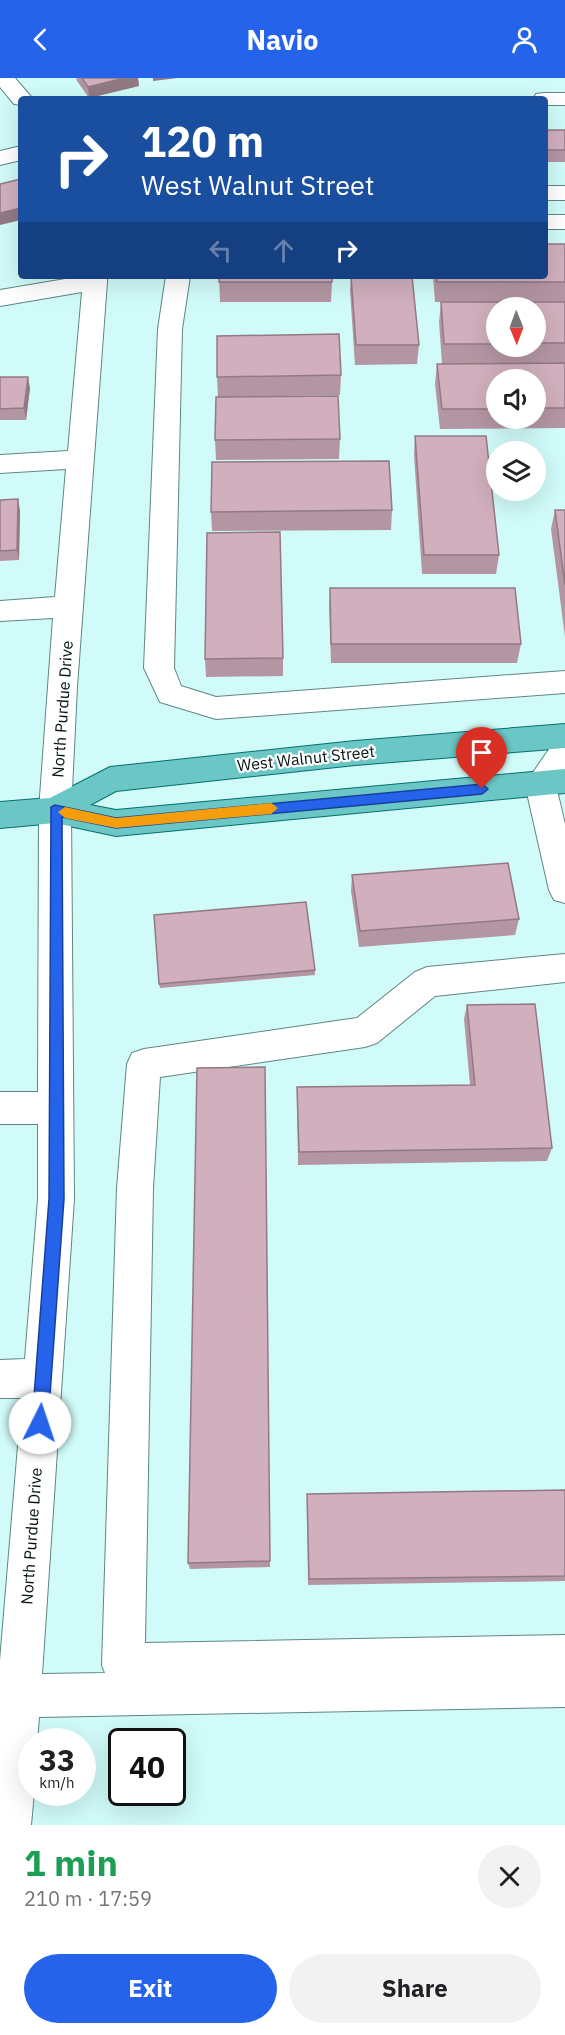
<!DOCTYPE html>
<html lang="en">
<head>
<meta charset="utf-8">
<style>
	:root { --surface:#fff; --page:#f2f2f2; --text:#202124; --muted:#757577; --accent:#2563eb }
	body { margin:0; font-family:"IBM Plex Sans",sans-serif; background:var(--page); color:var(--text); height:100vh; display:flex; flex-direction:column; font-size:22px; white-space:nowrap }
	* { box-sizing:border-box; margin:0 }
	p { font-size:20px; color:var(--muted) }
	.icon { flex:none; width:33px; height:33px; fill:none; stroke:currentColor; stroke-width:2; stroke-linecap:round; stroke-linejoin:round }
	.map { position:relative; height:1747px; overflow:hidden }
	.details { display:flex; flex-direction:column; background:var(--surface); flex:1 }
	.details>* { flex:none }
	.banner { position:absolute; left:18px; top:18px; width:530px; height:183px; border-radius:6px; box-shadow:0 6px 24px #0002; background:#1a4fa0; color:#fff; overflow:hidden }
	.needle { width:39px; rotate:179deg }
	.tools { position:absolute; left:486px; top:219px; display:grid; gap:12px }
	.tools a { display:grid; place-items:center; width:60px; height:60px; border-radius:50%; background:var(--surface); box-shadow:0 6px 24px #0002; font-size:30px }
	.speed { position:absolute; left:18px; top:1650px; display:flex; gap:12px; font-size:30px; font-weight:700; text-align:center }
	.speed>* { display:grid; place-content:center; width:78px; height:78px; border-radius:50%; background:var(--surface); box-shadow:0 6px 24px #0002; line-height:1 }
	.speed small { font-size:15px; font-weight:400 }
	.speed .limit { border:3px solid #111; border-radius:9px; background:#fff; color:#111 }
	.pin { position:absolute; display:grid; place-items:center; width:51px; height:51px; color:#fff; margin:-62px -26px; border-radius:50% 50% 50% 0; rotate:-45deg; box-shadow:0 0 6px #0007 }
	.pin .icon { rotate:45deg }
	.me { position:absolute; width:66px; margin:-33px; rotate:4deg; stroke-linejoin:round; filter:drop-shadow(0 0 4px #0008) }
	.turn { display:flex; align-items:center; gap:21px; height:126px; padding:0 24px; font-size:27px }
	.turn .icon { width:78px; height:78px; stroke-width:2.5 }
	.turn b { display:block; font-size:42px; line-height:51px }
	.lanes { display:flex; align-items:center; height:57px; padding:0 24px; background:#0003; justify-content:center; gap:30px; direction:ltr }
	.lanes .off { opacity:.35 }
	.round { display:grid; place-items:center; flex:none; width:63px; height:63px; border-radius:32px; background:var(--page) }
	.overview { display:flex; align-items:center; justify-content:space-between; height:102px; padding:0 24px }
	h1 { font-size:36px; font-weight:700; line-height:45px; color:#1e9e55 }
	.action { display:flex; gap:12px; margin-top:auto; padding:12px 24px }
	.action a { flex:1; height:69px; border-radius:36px; background:var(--accent); color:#fff; font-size:24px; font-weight:700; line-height:69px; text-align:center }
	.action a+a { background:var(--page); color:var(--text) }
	header { display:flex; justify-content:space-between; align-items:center; height:78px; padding:0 24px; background:var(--accent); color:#fff; font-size:27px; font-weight:700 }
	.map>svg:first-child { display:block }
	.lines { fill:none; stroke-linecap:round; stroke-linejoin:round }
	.minor-casing { stroke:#5f8684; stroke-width:2 }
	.major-casing { stroke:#056f6d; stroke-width:2 }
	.minor { fill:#fff; fill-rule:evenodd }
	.major { fill:#6ac7c5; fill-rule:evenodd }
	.wall { fill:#b496a3; fill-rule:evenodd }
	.shaded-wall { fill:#927a84 }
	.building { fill:#d1afbd; stroke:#927a84; stroke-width:1.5 }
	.route { fill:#2563eb; stroke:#184099; stroke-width:1.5 }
	.slow { fill:#f59e0b }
	.labels { text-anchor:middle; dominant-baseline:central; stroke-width:4.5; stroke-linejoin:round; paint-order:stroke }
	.street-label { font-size:16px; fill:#031111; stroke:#fefefe }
</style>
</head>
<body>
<header><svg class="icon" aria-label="back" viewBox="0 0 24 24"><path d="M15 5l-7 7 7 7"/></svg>Navio<svg class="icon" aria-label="person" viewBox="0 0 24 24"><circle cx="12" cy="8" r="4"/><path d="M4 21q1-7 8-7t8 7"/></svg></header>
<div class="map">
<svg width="565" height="1747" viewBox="0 0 565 1747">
	<rect width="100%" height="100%" fill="#d0fbf8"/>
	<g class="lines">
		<defs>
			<g id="minor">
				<polygon points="0,0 15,0 33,21 21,21 21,27 14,26 0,9"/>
				<polygon points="544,15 565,15 565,27 544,27 544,21 533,21 536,16"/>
				<polygon points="21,68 21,82 0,87 0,73"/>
				<rect x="544" y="108" width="21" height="14"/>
				<rect x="544" y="137" width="21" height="14"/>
				<polygon points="83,198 107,198 107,204 77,609 71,732 74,1121 42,1596 105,1595 102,1587 117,1110 127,986 132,975 144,971 357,940 415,894 427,889 565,876 565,904 435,918 377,965 365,969 160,999 153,1110 145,1565 565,1557 565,1629 39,1639 37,1664 32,1664 32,1714 34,1714 31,1747 0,1747 0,1583 22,1320 0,1320 0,1282 25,1281 38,1121 38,1046 0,1046 0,1014 38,1014 39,732 53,540 0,543 0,523 55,519 66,391 0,395 0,377 68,373 82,214 0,228 0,212"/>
				<polygon points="166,198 190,198 182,251 174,590 181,608 216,619 565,593 565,615 216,641 160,624 144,590 158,251"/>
				<polygon points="565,660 565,695 556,708 565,746 565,825 554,822 549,812 525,706 554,664"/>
			</g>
			<polygon id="major" points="565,646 565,670 355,687 116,713 90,727 116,732 565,691 565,715 116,758 55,745 0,750 0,724 50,720 110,689 355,663"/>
		</defs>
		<use href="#minor" class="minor-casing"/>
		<use href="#major" class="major-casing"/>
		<use href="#minor" class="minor"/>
		<use href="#major" class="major"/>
	</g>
	<g class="wall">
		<polygon points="76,0 138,0 139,8 89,20 77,3"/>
		<rect x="544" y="52" width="21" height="32"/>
		<path d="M565 166V285L442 286 439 244 441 224H435L433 198H544ZM496 230H536V268H496Z"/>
		<polygon points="219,198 332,204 331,224 220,224"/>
		<polygon points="351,198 412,198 419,267 417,286 355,287 350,213"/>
		<path d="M565 285V350L440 351 435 306 437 286ZM496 302H536V340H496Z"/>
		<polygon points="341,297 340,317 218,319 217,299"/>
		<polygon points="0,299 30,310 26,342 0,342"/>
		<polygon points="415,358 499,477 496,496 422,496 414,377"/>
		<polygon points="340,361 339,381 216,382 215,362"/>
		<polygon points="0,422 20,432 19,482 0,483"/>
		<polygon points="392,432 391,452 212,453 211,434"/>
		<polygon points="555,432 565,432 565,559 551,451"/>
		<polygon points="330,510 521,566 517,585 331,585 329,529"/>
		<polygon points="283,580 283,598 206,599 205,581"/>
		<polygon points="352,797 519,841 515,857 359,869 351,813"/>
		<polygon points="315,892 315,897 160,910 159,906"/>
		<polygon points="467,927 552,1070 547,1083 298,1087 297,1009 470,1007 464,941"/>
		<polygon points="265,989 270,1489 190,1491 188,1485"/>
		<polygon points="565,1412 565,1503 308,1507 307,1416"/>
	</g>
	<g class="shaded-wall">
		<polygon points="124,0 138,0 139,8 89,20 88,9"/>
		<polygon points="153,0 178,0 153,3"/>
		<polygon points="21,130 21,142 0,147 0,135"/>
		<polygon points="28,299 30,310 26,342 24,330"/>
		<polygon points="18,421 20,432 19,482 17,472"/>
	</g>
	<g class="building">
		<polygon points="82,0 124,0 88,9"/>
		<polygon points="544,52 565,52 565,72 545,72"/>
		<polygon points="21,101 21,130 0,135 0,106"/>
		<polygon points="544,166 565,166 565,204 437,204 437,198 544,198"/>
		<rect x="219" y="198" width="113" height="6"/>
		<polygon points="351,198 412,198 419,267 356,267"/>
		<polygon points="441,224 565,224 565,265 536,265 536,230 496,230 496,266 444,266"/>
		<polygon points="339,256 341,297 217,299 217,258"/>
		<polygon points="565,285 565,330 536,330 536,302 496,302 496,331 442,331 437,286"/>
		<polygon points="0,299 28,299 24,330 0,331"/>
		<polygon points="338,318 340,361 215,362 216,319"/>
		<polygon points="415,358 486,358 499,477 424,477"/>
		<polygon points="389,383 392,432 211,434 212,384"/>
		<polygon points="18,421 17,472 0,473 0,422"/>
		<polygon points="555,432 565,432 565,507"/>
		<polygon points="280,454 283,580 205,581 207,455"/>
		<polygon points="330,510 515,510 521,566 331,566"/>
		<polygon points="508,785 519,841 360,853 352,797"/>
		<polygon points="306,824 315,892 159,906 154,837"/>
		<polygon points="535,926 552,1070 299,1074 297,1009 475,1007 467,927"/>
		<polygon points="265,989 270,1483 188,1485 197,990"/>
		<polygon points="565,1412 565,1498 309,1501 307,1416"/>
	</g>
	<polygon class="route" points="482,706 488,711 482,716 116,750 62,739 64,1121 48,1345 46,1351 40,1353 34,1351 32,1345 49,1121 51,729 55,727 116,740"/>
	<polygon class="slow" points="271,725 278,730 271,736 116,750 65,740 58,734 65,729 116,740"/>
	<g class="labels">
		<g class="street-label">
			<text transform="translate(62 631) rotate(-86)">North Purdue Drive</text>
			<text transform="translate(306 680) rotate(-6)">West Walnut Street</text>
			<text transform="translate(31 1458) rotate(-86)">North Purdue Drive</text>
		</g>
	</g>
</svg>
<div class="tools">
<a><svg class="needle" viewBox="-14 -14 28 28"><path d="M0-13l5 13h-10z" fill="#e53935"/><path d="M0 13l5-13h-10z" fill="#757577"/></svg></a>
<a><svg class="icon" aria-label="sound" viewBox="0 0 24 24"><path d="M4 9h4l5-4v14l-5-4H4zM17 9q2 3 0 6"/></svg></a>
<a><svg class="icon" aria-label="layers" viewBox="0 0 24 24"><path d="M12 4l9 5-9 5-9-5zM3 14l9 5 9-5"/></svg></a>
</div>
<div class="speed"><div>33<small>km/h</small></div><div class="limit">40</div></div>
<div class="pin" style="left:482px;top:711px;background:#d93025"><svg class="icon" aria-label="arrive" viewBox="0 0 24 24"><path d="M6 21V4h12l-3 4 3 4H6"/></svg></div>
<svg class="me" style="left:40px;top:1345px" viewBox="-20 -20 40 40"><circle r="19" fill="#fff"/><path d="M0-13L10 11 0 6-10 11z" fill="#2563eb"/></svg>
<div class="banner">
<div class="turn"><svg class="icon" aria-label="right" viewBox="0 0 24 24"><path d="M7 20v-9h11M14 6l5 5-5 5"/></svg><div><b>120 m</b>West Walnut Street</div></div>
<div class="lanes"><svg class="icon off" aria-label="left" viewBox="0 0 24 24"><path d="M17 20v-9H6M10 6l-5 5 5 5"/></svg><svg class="icon off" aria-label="ahead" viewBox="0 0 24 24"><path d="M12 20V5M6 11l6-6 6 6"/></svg><svg class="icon" aria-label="right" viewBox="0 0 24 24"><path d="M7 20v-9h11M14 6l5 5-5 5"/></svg></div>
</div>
</div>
<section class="details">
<div class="overview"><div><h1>1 min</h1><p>210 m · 17:59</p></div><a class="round"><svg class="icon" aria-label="close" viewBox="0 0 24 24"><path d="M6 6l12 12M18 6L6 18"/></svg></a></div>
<div class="action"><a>Exit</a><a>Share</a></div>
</section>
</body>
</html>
